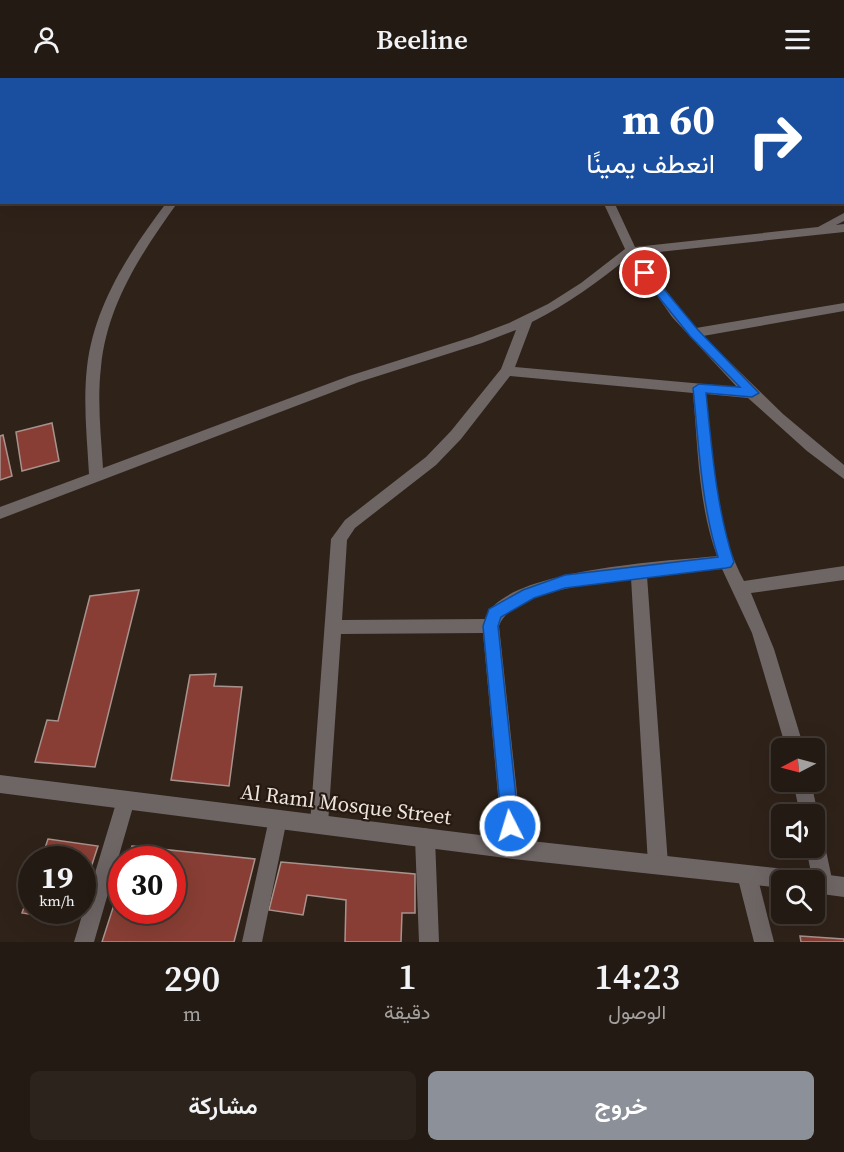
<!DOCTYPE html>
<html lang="ar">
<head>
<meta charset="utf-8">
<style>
	:root { --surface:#231a13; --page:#2b231c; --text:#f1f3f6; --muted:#a3a1a0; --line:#403833; --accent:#8c9099 }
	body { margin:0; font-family:"Source Serif 4",Vazirmatn,serif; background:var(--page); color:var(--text); direction:rtl; height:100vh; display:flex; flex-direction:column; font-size:22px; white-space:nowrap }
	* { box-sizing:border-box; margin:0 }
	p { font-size:20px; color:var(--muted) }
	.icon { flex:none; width:33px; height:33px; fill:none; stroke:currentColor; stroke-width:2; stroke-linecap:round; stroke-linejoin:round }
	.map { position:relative; height:864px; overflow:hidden; direction:ltr }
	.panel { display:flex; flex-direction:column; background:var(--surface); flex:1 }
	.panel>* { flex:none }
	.banner { position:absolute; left:0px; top:0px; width:844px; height:126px; box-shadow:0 6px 24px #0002,0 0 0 2px var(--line); direction:rtl; background:#1a4fa0; color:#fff; overflow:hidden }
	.needle { width:39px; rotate:264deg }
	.tools { position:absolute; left:771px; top:660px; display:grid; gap:12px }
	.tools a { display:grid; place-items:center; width:54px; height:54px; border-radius:9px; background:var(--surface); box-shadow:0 6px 24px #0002,0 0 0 2px var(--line); font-size:30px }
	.speed { position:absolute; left:18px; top:768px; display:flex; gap:12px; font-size:30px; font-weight:700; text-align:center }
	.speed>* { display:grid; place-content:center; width:78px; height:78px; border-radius:50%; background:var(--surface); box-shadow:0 6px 24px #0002,0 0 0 2px var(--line); line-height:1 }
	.speed small { font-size:15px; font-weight:400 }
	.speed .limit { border:9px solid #d22; background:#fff; color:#111 }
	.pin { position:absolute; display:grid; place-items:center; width:51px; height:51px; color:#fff; margin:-26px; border:3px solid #fff; border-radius:50%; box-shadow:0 2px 6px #0007 }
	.me { position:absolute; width:66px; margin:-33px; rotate:355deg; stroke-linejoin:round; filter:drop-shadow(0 0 4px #0008) }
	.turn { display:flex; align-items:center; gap:21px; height:126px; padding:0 30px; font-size:27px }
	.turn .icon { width:78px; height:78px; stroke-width:2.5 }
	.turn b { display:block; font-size:42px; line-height:51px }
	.eta { display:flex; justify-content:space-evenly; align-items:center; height:102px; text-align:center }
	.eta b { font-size:36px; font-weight:600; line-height:42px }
	.cta { display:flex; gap:12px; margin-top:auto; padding:12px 30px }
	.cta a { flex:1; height:69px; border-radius:9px; background:var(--accent); color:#fff; font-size:24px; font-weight:600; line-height:69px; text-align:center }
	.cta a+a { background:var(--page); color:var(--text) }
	header { display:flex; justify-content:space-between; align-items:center; height:78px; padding:0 30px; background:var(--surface); font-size:27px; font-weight:600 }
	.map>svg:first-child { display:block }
	.green { fill:#253f08 }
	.building { fill:#883e34; stroke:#a7928e; stroke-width:1.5 }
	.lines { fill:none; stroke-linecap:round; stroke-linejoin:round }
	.minor { fill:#6e6565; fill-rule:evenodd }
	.tertiary { fill:#6e6565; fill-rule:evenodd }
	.route { fill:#1a73e8; stroke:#114b97; stroke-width:1.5 }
	.labels { text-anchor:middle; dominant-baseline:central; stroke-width:4.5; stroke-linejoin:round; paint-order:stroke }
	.near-street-label { font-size:21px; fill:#eee4de; stroke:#251910 }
</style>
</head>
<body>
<header><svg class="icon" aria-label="menu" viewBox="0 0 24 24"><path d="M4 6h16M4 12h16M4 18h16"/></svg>Beeline<svg class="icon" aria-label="person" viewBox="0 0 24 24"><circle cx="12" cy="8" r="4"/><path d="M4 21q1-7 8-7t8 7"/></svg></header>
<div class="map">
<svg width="844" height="864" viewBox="0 0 844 864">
	<rect width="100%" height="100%" fill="#2f2219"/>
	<polygon class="green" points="586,0 844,0 844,126 840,125 843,124 843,2"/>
	<g class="building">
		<polygon points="52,345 59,383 22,393 16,354"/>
		<polygon points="3,357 12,398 0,402 0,358"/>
		<polygon points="139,512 95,689 35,684 47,642 58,643 90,518"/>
		<polygon points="216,596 214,608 242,609 229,708 171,702 190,597"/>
		<polygon points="48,761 98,768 82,817 82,782 41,782"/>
		<polygon points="132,768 255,781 234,864 102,864 122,802 122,832 172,832 172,782 128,782"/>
		<polygon points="281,784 415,796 415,835 402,835 401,864 345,864 346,822 307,817 303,837 269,832"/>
		<polygon points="32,808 32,832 78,832 74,843 22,835"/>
		<polygon points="800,858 844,861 844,864 801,864"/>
	</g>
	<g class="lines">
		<g class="minor">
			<rect x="315" y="0" width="10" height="2"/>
			<polygon points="429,0 439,0 428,2"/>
			<rect x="557" y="0" width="10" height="2"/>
			<path d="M167 124H178C142 174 107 226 101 289 97 323 101 357 103 390L349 298 472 259 509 245 548 226 581 205 625 171 603 124H614L635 169 818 149 844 135V143L836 147 844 146V154L640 176 653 196 696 250 844 225V233L703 258 783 336 844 387V401L807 373 748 320 706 316C713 379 713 445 744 503L844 488V502L751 515 774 571 804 670H786L752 555 722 491 647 498 668 786 665 793 658 796 651 793 648 786 631 500C600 504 510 514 499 548L523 771 520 778 513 781 506 778 503 771 483 555 341 556 328 746 326 753 319 755 312 753 310 746 331 461 345 442 426 379 451 353 501 291 516 252 482 265 359 304 0 441V429L89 396C87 360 83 324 87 289 94 227 130 173 167 124ZM630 178 672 239 737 309 515 289 532 244C568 226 598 204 630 178ZM510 298 693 315C698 369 698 426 717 478 670 483 501 491 485 541L342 542 347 462 355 450 436 387 461 361Z"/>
			<polygon points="793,704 811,704 818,736 816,743 814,736 800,736"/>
			<polygon points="126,713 133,715 135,722 94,864 74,864 117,722 119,715"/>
			<polygon points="278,732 285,734 287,741 262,864 242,864 269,741 271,734"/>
			<polygon points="425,750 432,753 435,760 439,864 419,864 415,760 418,753"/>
			<polygon points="814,754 821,756 824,763 833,806 830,813 823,816 816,813 814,809 806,770 814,770"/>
			<polygon points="747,787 754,790 757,797 774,864 754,864 737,797 740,790"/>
		</g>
		<g class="tertiary">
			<polygon points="0,697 513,761 794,792 801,795 804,802 782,802 782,810 513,781 0,715"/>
			<polygon points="814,795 844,799 844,819 814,815 814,802 805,802 807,798"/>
		</g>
	</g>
	<path class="route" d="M645 191 649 193 698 252 759 315 752 319 706 315C712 372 716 429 734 484L731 489 726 490 565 510 534 520 501 539 498 548 519 748 517 755 510 757 504 755 502 748 483 548 489 531 523 512 565 497 718 479C701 425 699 367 693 310L699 306 740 309 690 258 641 197 640 195Z"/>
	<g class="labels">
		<g class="near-street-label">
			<text transform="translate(346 726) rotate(7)">Al Raml Mosque Street</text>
		</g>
	</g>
</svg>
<div class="tools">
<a><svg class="needle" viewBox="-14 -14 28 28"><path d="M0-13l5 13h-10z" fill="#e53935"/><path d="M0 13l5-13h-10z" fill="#a3a1a0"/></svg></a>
<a><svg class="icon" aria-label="sound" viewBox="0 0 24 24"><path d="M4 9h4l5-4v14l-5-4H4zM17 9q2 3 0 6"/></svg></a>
<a><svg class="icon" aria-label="search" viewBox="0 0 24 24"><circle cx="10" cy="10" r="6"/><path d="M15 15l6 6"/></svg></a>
</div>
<div class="speed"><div>19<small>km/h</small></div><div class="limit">30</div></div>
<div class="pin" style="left:645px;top:195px;background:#d93025"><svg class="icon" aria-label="arrive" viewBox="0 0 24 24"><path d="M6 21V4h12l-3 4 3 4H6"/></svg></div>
<svg class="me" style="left:510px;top:748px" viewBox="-20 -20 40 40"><circle r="17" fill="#1a73e8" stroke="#fff" stroke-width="3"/><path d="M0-11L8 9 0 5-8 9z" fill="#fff"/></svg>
<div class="banner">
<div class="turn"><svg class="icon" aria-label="right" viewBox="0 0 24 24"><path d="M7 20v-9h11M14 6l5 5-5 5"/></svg><div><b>60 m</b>انعطف يمينًا</div></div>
</div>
</div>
<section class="panel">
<div class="eta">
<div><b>14:23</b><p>الوصول</p></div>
<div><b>1</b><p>دقيقة</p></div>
<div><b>290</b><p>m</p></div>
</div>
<div class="cta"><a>خروج</a><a>مشاركة</a></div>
</section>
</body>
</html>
